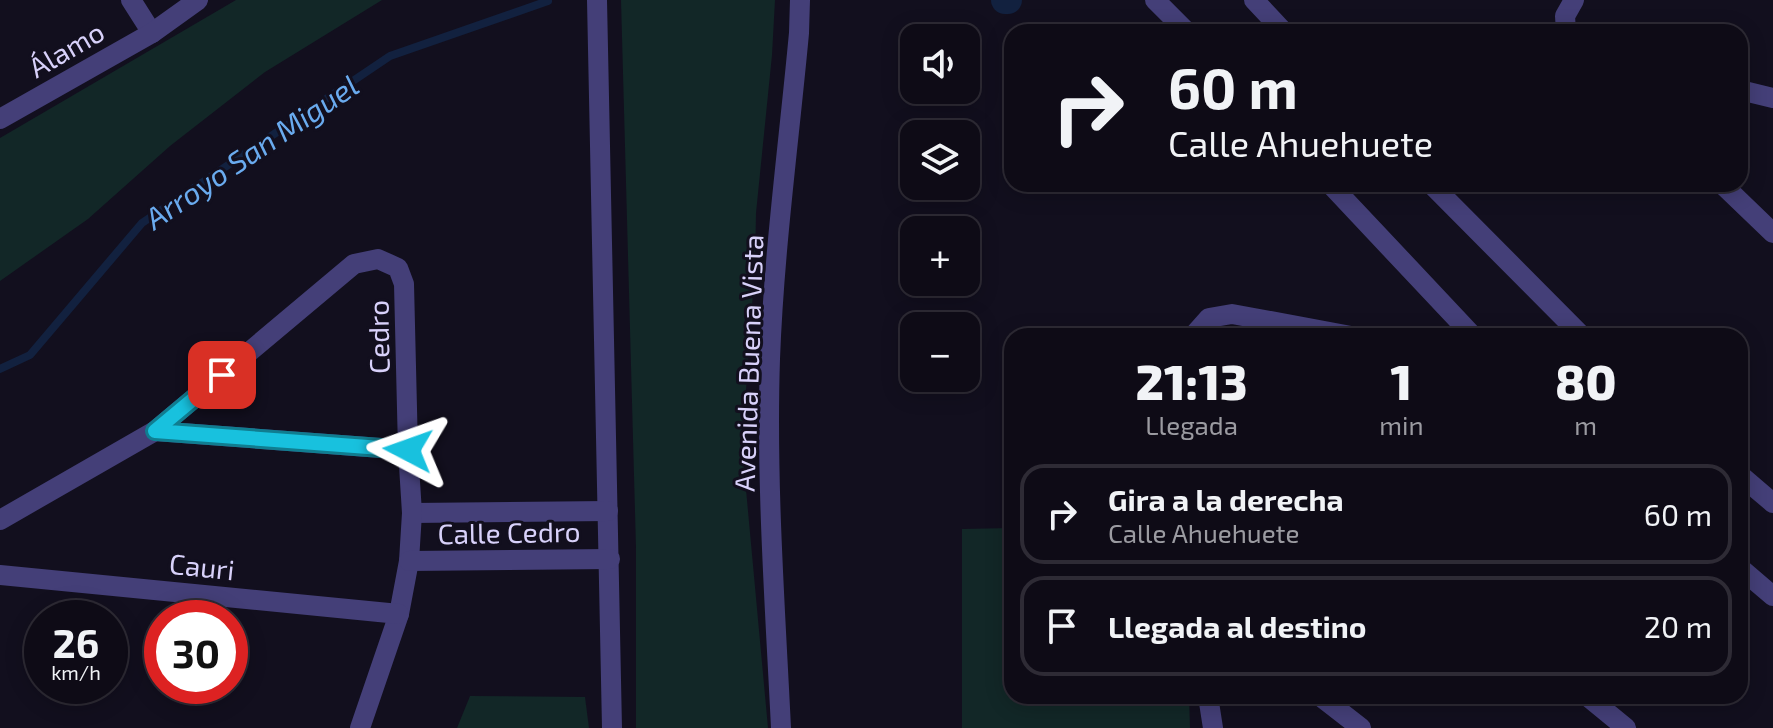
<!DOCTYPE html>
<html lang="es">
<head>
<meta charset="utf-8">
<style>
	:root { --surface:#0e0b16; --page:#17141f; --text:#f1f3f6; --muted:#9b9ba1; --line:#2e2b35 }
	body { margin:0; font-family:"Exo 2",sans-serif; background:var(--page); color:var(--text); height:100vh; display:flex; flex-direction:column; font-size:30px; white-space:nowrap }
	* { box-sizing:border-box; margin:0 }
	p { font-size:26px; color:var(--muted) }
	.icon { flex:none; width:44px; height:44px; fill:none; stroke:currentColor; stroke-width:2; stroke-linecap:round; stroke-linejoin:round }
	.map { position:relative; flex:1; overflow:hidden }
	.side { position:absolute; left:1004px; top:328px; width:744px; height:376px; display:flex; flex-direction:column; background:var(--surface); border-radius:24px; box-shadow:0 4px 20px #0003,0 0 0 2px var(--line) }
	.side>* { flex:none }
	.top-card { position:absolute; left:1004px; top:24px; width:744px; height:168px; border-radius:24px; box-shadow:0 4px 20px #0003,0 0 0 2px var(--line); background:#0e0b16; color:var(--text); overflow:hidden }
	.buttons { position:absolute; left:900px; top:24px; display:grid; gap:16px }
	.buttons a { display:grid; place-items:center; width:80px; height:80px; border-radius:16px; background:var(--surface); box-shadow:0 4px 20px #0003,0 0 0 2px var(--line); font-size:40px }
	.speed { position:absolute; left:24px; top:600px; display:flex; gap:16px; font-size:40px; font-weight:700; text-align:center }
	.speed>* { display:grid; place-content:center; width:104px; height:104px; border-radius:50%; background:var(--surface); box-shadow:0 4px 20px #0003,0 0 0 2px var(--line); line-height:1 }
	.speed small { font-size:20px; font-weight:400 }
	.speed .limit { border:12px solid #d22; background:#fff; color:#111 }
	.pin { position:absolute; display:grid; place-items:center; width:68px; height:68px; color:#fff; margin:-34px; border-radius:16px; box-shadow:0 4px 12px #0006 }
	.me { position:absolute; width:88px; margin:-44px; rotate:274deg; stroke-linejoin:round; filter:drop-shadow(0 0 6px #0008) }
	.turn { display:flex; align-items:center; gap:28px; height:168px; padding:0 32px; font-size:36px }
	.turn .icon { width:104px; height:104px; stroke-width:2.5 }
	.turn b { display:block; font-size:56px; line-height:68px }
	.eta { display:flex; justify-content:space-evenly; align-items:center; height:136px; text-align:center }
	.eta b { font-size:48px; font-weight:800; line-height:56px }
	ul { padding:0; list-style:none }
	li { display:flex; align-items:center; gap:24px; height:100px; margin:0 16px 12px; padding:0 16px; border:4px solid var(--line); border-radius:24px }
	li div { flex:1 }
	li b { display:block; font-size:30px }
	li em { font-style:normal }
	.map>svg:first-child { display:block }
	.green { fill:#122727 }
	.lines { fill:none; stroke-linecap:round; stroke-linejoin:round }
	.stream { stroke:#12213f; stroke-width:8 }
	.canal { stroke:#12213f; stroke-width:28 }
	.minor { stroke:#443f78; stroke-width:20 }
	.route-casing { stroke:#107d90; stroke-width:20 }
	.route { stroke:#18c1de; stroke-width:14 }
	.labels { text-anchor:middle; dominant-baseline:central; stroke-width:6; stroke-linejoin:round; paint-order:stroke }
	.street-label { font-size:28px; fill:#d8d1fa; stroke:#120f1e }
	.water-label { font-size:30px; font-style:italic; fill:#6aabef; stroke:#120f1e }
</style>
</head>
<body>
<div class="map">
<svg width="1773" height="728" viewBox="0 0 1773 728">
	<rect width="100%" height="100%" fill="#120f1e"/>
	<g class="green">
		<polygon points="236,0 382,0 265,72 170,146 88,219 0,281 0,138"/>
		<polygon points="621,0 775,0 772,55 756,213 755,264 742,446 768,728 636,728 636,548"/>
		<polygon points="1012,528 1012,696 1189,696 1190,728 962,728 962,529"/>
		<polygon points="470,696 585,697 589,728 457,728"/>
	</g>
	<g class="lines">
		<polyline class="stream" points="0,369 30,355 142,223 390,56 548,1"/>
		<polyline class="canal" points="1005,0 1008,0"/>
		<g class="minor">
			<polyline points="131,0 152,33"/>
			<polyline points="597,0 612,728"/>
			<polyline points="1155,0 1187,32"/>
			<polyline points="1254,0 1284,32"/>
			<polyline points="1566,32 1565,16 1574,0"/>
			<polyline points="1740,90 1773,98"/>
			<polyline points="0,119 152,33 198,0"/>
			<polyline points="1330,184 1473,336"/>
			<polyline points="1431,184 1582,336"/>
			<polyline points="1722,184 1773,233"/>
			<polyline points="1193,336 1209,318 1232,314 1351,336"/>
			<polyline points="155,431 408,450"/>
			<polyline points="1740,475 1773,503"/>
			<polyline points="412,513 608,511"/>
			<polyline points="0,520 155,431 354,264 378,259 398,268 404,284 408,450 412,513 409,561 399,614 360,728"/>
			<polyline points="409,561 610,559"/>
			<polyline points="1740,568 1773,596"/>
			<polyline points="0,575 399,614"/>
			<polyline points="1208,696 1213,728"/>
			<polyline points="1320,696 1361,728"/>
			<polyline points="1587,696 1626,728"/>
			<path d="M781 728C775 605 766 482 770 359 774 250 789 141 799 33L800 0"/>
		</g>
	</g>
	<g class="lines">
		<defs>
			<polyline id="route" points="222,375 155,431 408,450"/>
		</defs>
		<use href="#route" class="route-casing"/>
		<use href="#route" class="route"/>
	</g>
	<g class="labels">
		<g class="street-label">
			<text transform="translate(66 49) rotate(-30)">Álamo</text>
			<text transform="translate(378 337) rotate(-91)">Cedro</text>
			<text transform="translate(748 363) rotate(-88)">Avenida Buena Vista</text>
			<text transform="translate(509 532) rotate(-1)">Calle Cedro</text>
			<text transform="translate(202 566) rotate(6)">Cauri</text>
		</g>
		<g class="water-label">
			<text transform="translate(251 151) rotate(-34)">Arroyo San Miguel</text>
		</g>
	</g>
</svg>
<div class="buttons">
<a><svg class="icon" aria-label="sound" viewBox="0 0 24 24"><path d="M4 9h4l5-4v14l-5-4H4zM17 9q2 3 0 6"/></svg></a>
<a><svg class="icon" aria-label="layers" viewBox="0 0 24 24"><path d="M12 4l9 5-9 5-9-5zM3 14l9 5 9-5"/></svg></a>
<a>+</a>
<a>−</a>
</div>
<div class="speed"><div>26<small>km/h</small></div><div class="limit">30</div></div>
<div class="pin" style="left:222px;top:375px;background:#d93025"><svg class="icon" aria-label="arrive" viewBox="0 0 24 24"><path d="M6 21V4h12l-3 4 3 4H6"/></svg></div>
<svg class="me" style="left:408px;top:450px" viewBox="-20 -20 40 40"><path d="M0-17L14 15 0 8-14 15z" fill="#18c1de" stroke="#fff" stroke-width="4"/></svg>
<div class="top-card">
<div class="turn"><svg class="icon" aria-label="right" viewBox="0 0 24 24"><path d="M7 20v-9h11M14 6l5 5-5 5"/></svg><div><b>60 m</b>Calle Ahuehuete</div></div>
</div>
<section class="side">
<div class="eta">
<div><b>21:13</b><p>Llegada</p></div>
<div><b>1</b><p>min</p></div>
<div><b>80</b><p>m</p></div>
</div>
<ul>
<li><svg class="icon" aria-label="right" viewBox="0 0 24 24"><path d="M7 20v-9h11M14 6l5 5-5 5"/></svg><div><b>Gira a la derecha</b><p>Calle Ahuehuete</p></div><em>60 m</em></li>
<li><svg class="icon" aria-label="arrive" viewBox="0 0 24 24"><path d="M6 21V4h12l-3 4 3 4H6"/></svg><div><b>Llegada al destino</b></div><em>20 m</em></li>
</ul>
</section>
</div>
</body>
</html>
